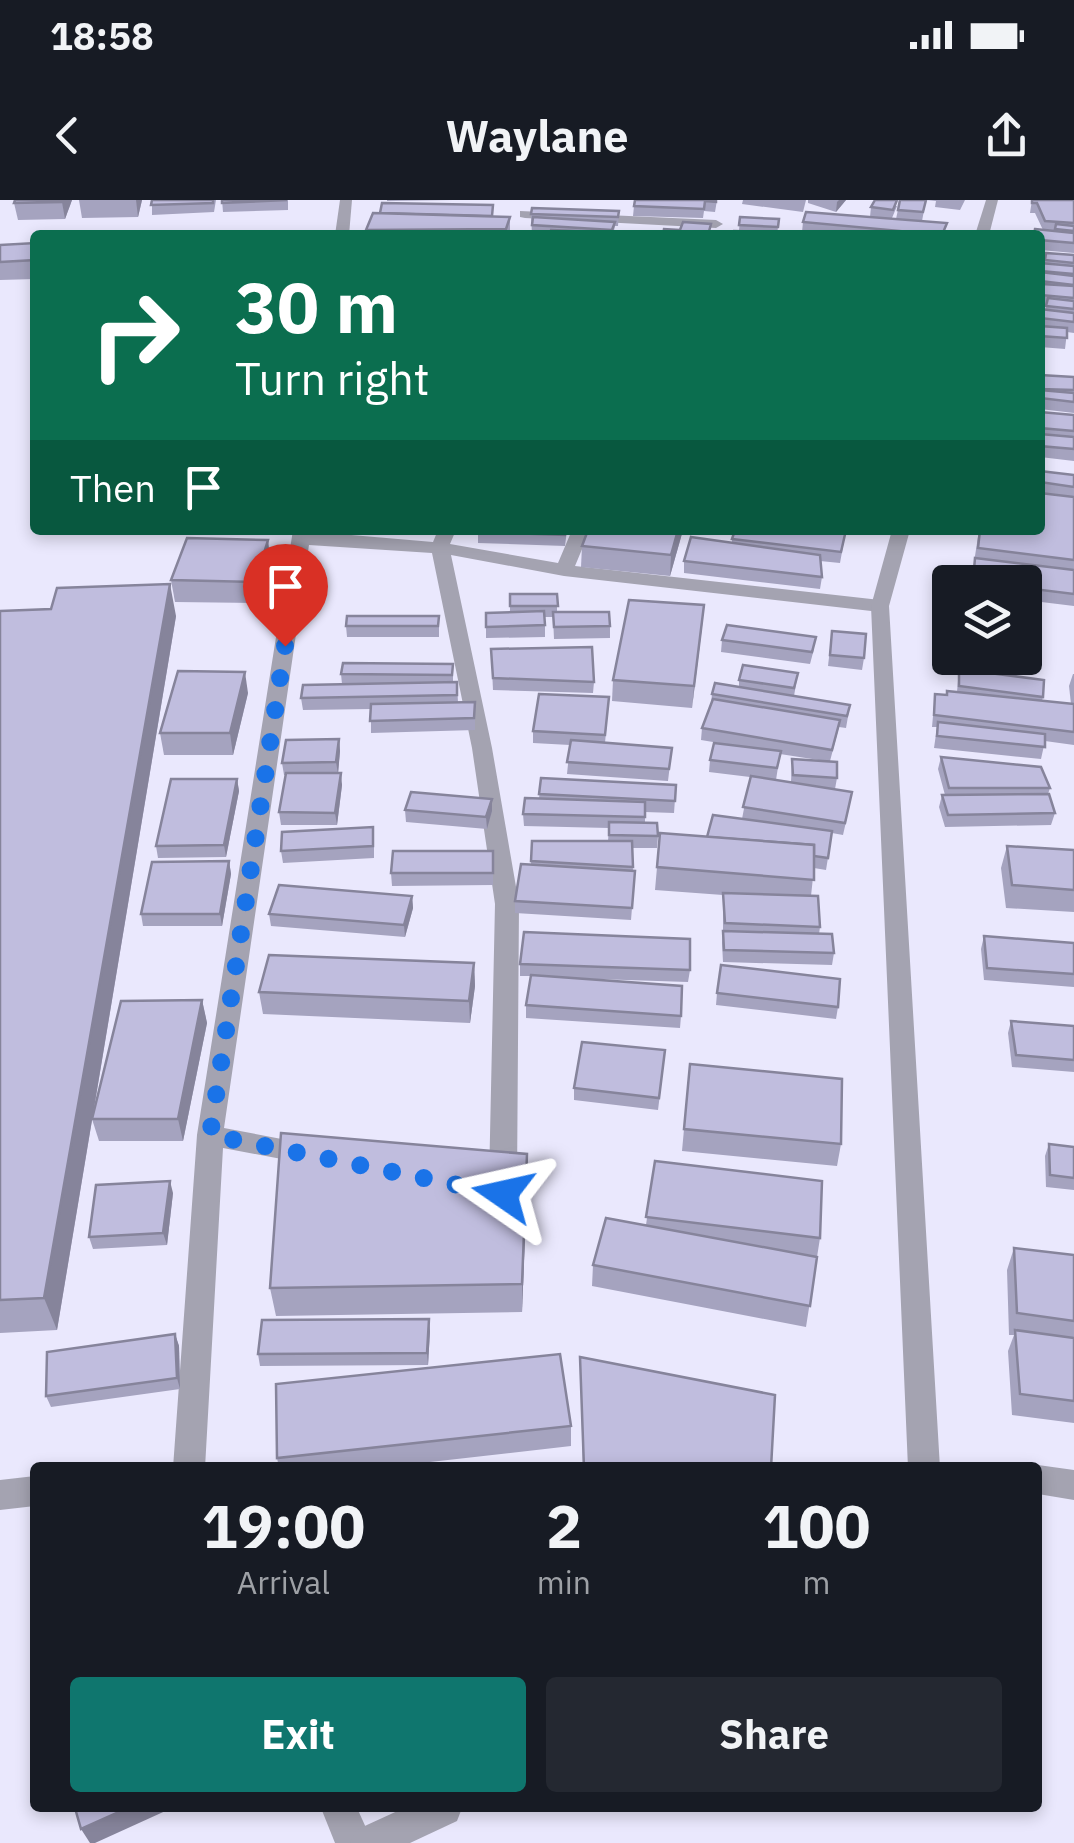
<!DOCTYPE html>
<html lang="en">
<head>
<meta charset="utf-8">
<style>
	:root { --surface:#171b24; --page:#242831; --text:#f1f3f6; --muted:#9ea1a6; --accent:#0f766e }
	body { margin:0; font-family:"IBM Plex Sans",sans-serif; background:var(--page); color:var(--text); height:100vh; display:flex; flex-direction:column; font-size:38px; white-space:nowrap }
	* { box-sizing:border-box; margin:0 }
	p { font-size:32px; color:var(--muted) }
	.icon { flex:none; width:55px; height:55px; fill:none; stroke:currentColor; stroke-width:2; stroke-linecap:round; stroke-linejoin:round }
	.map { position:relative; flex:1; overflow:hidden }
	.drawer { position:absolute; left:30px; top:1262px; width:1012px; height:350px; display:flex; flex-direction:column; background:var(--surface); border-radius:10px; box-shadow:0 5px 15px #0003 }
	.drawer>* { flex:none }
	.top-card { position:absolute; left:30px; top:30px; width:1015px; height:305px; border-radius:10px; box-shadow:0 5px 15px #0003; background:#0b6e4f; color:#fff; overflow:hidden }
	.fabs { position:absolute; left:932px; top:365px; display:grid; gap:20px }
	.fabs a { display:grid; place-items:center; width:110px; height:110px; border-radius:10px; background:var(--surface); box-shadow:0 5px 15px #0003; font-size:50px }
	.pin { position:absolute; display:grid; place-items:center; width:85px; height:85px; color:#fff; margin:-102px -42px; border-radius:50% 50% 50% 0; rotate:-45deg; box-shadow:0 0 10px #0007 }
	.pin .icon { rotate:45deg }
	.me { position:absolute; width:110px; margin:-55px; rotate:281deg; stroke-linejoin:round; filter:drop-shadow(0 0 8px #0008) }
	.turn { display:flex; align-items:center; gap:35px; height:210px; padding:0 40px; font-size:45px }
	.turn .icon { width:130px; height:130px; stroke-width:2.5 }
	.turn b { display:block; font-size:70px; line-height:85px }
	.then { display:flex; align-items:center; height:95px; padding:0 40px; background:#0003; gap:20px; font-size:38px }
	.eta { display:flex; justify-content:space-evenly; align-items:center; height:170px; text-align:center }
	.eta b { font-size:60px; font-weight:700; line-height:70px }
	.action { display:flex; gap:20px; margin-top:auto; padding:20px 40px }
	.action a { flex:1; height:115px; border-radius:10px; background:var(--accent); color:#fff; font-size:40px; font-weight:700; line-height:115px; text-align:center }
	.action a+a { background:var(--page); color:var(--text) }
	.status { display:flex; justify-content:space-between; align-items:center; height:70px; padding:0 50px; background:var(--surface); direction:ltr }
	.status svg { height:28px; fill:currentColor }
	header { display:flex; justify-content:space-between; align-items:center; height:130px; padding:0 40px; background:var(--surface); font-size:45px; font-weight:700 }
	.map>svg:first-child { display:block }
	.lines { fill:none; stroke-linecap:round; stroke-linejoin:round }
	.minor { fill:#a4a3b1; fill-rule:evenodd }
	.tertiary { fill:#a4a3b1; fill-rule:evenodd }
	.wall { fill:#a5a3bf; fill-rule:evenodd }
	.shaded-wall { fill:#86849b }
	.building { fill:#c0bdde; stroke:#86849b; stroke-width:2.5 }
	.route { stroke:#1a73e8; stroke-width:18; stroke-dasharray:0 32.4 }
</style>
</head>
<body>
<div class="status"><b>18:58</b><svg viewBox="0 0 49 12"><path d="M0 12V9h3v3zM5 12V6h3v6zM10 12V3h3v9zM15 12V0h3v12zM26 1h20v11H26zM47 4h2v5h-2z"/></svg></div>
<header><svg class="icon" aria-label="back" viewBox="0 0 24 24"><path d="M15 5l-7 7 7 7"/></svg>Waylane<svg class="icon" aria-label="share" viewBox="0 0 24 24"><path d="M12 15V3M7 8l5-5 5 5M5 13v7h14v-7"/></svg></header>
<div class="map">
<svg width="1074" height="1643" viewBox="0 0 1074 1643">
	<rect width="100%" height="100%" fill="#eae8fd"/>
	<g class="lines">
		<g class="minor">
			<polygon points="340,0 352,0 349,35 335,35"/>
			<polygon points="520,11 716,20 723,24 716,28 525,18 520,17"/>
			<polygon points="293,330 433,342 438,330 456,330 450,344 558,363 572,330 590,330 575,366 880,400 889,406 880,412 564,376 451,355 492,548 519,704 517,982 513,990 503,993 493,990 489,982 495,704 472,548 432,353 309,345 224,928 313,945 323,948 326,955 323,962 313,965 223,948 205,1268 173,1268 197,935"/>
			<polygon points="1038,1265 1074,1270 1074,1300 1038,1294 1038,1268 1033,1268"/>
			<polygon points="35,1276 35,1306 0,1310 0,1280"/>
			<polygon points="321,1608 357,1608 373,1643 335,1643"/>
		</g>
		<g class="tertiary">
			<polygon points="986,0 998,0 989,35 975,35"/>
			<polygon points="892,330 910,330 889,406 940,1268 908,1268 871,406"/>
			<polygon points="404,1608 462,1608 457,1621 410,1643 350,1643 356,1630"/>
		</g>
	</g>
	<g class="wall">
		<polygon points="72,0 65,19 18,20 14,3"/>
		<polygon points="79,0 142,0 138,17 82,18"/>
		<polygon points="152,0 216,0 214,12 152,15"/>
		<polygon points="222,0 288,0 288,10 223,12"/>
		<polygon points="387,0 453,0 387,1"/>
		<polygon points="717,0 715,12 704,11 703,18 633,16 634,6"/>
		<polygon points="743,0 806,0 803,12 742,4"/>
		<polygon points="808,0 846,0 836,12 808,3"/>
		<polygon points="900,0 965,0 960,10 935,7 936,1 926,0 922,21 944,35 837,35 802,32 803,22 870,17 871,7 897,6 892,18 896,19"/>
		<polygon points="1032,0 1074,0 1074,53 1040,50 1040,35 1043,30 1035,13 1030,13"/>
		<polygon points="619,11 618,26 615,26 613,35 532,35 531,14"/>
		<polygon points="493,16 510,17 510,35 367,35 366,30"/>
		<polygon points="740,17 779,19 777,35 733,35 739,31"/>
		<polygon points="35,43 35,79 0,80 0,45"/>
		<polygon points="1046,53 1074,55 1074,133 1067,132 1065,149 1040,147 1040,109 1045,110 1046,106 1040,105 1040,63 1044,63"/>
		<polygon points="1040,175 1074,177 1074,213 1040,209"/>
		<polygon points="1040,212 1074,215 1074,261 1040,257"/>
		<polygon points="1040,271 1074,275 1074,406 1025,400 1025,382 971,382 979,330 1040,330"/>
		<polygon points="224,330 255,330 253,333"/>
		<polygon points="351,330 383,330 382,333"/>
		<polygon points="478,330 567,330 565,346 478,343"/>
		<polygon points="683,330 670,376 581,367 582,346"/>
		<polygon points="846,330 840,363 820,361 822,377 820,389 684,373 684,361 732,343 732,339"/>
		<polygon points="268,340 270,361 258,403 175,402 171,380"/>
		<polygon points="510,394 557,394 557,412 610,426 610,438 554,439 553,417 545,417 545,437 486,438 486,413 510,412"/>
		<polygon points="949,399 950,399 950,426 945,425"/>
		<polygon points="704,405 692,508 612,501 613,480"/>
		<polygon points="0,411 176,416 57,1130 0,1133"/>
		<polygon points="439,416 439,437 347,437 346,426"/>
		<polygon points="832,431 864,458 862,470 828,466"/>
		<polygon points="722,440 814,449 810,464 721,452"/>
		<polygon points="491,449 594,482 593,493 493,490"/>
		<polygon points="453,464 453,482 457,482 458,503 475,502 475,530 371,533 371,509 303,510 301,498 342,484 341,474"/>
		<polygon points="959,469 1043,497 1042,501 1074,504 1074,545 1045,541 1041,559 934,548 937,527 932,527 935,494 946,495 957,492"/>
		<path d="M798 473 794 496 850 505 846 528 839 527 830 561 837 578 835 589 850 604 843 635 832 633 826 670 814 668 811 696 820 727 819 734 834 753 832 765 723 762 722 743 723 731V695L655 690 660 633 707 637 742 619 750 577 709 572 710 560 737 546 701 540 702 528 711 504 712 494 739 487V480ZM780 554 825 561 792 559 791 582 776 580Z"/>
		<polygon points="1073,474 1074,474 1074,504 1071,504 1069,486"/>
		<polygon points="248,493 233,555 164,555 160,533"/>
		<polygon points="608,509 605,543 672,548 668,581 567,574 570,545 533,543 533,531"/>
		<polygon points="339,539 340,551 338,573 342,585 337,625 281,625 279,612 286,575 284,575 282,563"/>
		<polygon points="941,557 1050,588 1048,594 1055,613 1051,625 945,627 939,607 942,595 945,595 938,569"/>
		<polygon points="541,578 676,585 674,613 645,612 645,623 658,636 657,648 632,648 633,671 635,671 631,720 515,713 515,701 531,664 532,641 608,641 609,628 524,626 523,614 539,599"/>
		<polygon points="237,579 239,591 226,657 158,658 156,646"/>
		<polygon points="492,599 492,611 487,629 406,622 405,610"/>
		<polygon points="374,639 374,658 283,663 281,651"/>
		<polygon points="1007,646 1074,650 1074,712 1006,708 1001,668"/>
		<polygon points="493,651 493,685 392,686 391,673"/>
		<polygon points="229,661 231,674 222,726 143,726 141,714"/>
		<polygon points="412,696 413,708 405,737 271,726 269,714"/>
		<polygon points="984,736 1074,743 1074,787 984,780 981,749"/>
		<polygon points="474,763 475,786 470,823 263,814 259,792"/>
		<polygon points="520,764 690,770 688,782 565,778 681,816 680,828 526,818 526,805 531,776 520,776"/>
		<polygon points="717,793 838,807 836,819 716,805"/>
		<polygon points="202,800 207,823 183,941 99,941 92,919"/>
		<polygon points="1011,821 1074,826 1074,872 1012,867 1008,833"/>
		<polygon points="664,862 658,910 574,900 574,888"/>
		<polygon points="690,864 841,944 837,966 682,951"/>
		<polygon points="1049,944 1074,947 1074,990 1046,987 1045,956"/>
		<polygon points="655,961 820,1038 806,1127 592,1086 593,1065 646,1025"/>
		<polygon points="527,983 522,1112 276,1116 270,1088"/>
		<polygon points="173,993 167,1045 93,1049 89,1037"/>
		<polygon points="1014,1048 1074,1055 1074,1223 1012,1215 1008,1151 1014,1135 1009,1135 1007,1070"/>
		<polygon points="430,1131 428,1165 260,1166 258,1154"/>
		<polygon points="175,1134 179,1146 180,1189 51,1207 46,1196"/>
		<polygon points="580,1157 771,1268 583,1268"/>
		<polygon points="571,1226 571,1246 377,1268 279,1268 277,1258"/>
	</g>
	<g class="shaded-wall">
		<polygon points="62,0 72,0 65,19 62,2"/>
		<polygon points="136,0 142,0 138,17"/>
		<polygon points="839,0 846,0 836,12 837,2"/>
		<polygon points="678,330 683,330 670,376 671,355"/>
		<polygon points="268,340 270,361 258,403 255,382"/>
		<polygon points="170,384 176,416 57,1130 44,1098"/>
		<polygon points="704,405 702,427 692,508 694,486"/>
		<polygon points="245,472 248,493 233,555 230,533"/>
		<polygon points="339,539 340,551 338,574 336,562"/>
		<polygon points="341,573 342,585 337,625 335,613"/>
		<polygon points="237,579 239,591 226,657 224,645"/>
		<polygon points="492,599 492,611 487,629 486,617"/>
		<polygon points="229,661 231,674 222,726 220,714"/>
		<polygon points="412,696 413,708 405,737 404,725"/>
		<polygon points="474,763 475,786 470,823 469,801"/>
		<polygon points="202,800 207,823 183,941 178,919"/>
		<polygon points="527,954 527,983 522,1112 522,1084"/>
		<polygon points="170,981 173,993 167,1045 163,1033"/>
		<polygon points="429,1119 430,1131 428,1165 427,1153"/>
		<polygon points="175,1134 179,1146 180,1189 177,1178"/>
		<polygon points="128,1608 172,1608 95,1643 90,1643 81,1629"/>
	</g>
	<g class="building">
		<polygon points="15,0 62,0 62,2 14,3"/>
		<polygon points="152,0 213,0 213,3 151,5"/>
		<polygon points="222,0 287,0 222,3"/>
		<polygon points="635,0 716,0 716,2 705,1 704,9 634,6"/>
		<polygon points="875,0 897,0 893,10 871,7"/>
		<polygon points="900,0 926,0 923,12 898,10"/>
		<polygon points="1032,0 1074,0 1074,23 1045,21 1037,3 1032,3"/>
		<polygon points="382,3 493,5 492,16 380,13"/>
		<polygon points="532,8 619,11 618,17 531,14"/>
		<polygon points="806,12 947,23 942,35 803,22"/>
		<polygon points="373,13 510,17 506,29 366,30"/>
		<polygon points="533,17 615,22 612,30 532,25"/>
		<polygon points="740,17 779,19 778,27 739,25"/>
		<polygon points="683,22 711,24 708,35 663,35 664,29 680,30"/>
		<polygon points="1056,24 1074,26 1074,31 1055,29"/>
		<polygon points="1035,29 1074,33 1074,43 1040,40 1040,35 1034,35"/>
		<polygon points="551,30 598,32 597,35 549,35"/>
		<polygon points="734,31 775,32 773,35 733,35"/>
		<polygon points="35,43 35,60 0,62 0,45"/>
		<polygon points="1046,53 1074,55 1074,63 1045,60"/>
		<polygon points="1040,63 1074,66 1074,74 1040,71"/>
		<polygon points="1040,72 1074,76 1074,85 1040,81"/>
		<polygon points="1042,84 1074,86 1074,98 1040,95"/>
		<polygon points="1048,98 1074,101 1074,109 1046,106"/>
		<polygon points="1040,109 1074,113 1074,122 1040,118"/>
		<polygon points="1040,126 1067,128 1067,138 1040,136"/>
		<polygon points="1040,175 1074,177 1074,190 1040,189"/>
		<polygon points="1040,190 1074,193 1074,202 1040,198"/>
		<polygon points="1040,212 1074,215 1074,231 1040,228"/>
		<polygon points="1040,234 1074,237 1074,249 1040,246"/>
		<polygon points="1040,271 1074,275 1074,287 1040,282"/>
		<polygon points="1040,293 1074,297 1074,360 978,348 980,330 1040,330"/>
		<polygon points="478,330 566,330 565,335 478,332"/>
		<polygon points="588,330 678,330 671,355 582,346"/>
		<polygon points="735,330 846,330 841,352 732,339"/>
		<polygon points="691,337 820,355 822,377 684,361"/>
		<polygon points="187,338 268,340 255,382 171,380"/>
		<polygon points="975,358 1074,370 1074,394 1025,388 1025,382 973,382"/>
		<polygon points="170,384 44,1098 0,1100 0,411 51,409 57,388"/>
		<polygon points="510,394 557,394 558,406 510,406"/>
		<polygon points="629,400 704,405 694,486 613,480"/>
		<polygon points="1025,407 1028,408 1028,423 1025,422"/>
		<polygon points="544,411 545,425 486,427 486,413"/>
		<polygon points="553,412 609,412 610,426 554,427"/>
		<polygon points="347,416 439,416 438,426 346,426"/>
		<polygon points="727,425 816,437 812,452 722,440"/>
		<polygon points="832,431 866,434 864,458 830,455"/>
		<polygon points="592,447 594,482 493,478 491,449"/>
		<polygon points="343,463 453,464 452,475 341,474"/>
		<polygon points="743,465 798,473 794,488 739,480"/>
		<polygon points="959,469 1044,480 1043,497 959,486"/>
		<polygon points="178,471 245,472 230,533 160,533"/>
		<polygon points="457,482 457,495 301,498 303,485"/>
		<polygon points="715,483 850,505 847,516 712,494"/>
		<polygon points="947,491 1074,504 1074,532 934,515 935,494 947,495"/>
		<polygon points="539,494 609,497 605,535 533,531"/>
		<polygon points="713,499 840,520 832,550 702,528"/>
		<polygon points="475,502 474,518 370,521 371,504"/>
		<polygon points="938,522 1045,534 1045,547 937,536"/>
		<polygon points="339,539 336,562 282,563 286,540"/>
		<polygon points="571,540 672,548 669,569 567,562"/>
		<polygon points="714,543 781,551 777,568 710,560"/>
		<polygon points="941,557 1041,567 1050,588 949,588"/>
		<polygon points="792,559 837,562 837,578 793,575"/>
		<polygon points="286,573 341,573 335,613 279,612"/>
		<polygon points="751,576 852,592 845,623 743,607"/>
		<polygon points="541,578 676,585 675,601 539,594"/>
		<polygon points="171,579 237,579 224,645 156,646"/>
		<polygon points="411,592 492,599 486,617 405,610"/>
		<polygon points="1049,594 1055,613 948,615 942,595"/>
		<polygon points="525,598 645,602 645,617 523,614"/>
		<polygon points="713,615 832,631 828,658 814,656 814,645 707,637"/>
		<polygon points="609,622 657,623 658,636 609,635"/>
		<polygon points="373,627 373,646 281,651 282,632"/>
		<polygon points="660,633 814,645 814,680 657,667"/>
		<polygon points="532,641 632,641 633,667 531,661"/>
		<polygon points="1007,646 1074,650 1074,690 1012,685"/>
		<polygon points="393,651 493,651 493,673 391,673"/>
		<polygon points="229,661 220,714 141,714 152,662"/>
		<polygon points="521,664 635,671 632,708 515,701"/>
		<polygon points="279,685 412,696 404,725 269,714"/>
		<polygon points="723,693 818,696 820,727 725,723"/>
		<polygon points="723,731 832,734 834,753 724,750"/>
		<polygon points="524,732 690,739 690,770 520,764"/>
		<polygon points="984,736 1074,743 1074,774 987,768"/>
		<polygon points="269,755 474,763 469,801 259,792"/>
		<polygon points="721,765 840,779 838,807 717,793"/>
		<polygon points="531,775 682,786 681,816 526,805"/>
		<polygon points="202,800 178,919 92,919 121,801"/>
		<polygon points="1011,821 1074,826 1074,860 1016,855"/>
		<polygon points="582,842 665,850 659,898 574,888"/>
		<polygon points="690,864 842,879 841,944 684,929"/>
		<polygon points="281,933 527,954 522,1084 270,1088"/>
		<polygon points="1049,944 1074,947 1074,978 1050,975"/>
		<polygon points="655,961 822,981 820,1038 646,1017"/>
		<polygon points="170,981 163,1033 89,1037 96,985"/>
		<polygon points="606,1018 817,1057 810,1106 593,1065"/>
		<polygon points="1014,1048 1074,1055 1074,1121 1017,1113"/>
		<polygon points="429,1119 427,1153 258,1154 262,1120"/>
		<polygon points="1015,1130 1074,1138 1074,1201 1020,1194"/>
		<polygon points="175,1134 177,1178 46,1196 47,1152"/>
		<polygon points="560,1154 571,1226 277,1258 276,1184"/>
		<polygon points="580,1157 775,1195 771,1268 584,1268"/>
		<polygon points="75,1608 128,1608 81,1629"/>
	</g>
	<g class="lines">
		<polyline class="route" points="285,446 210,935 503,994"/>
	</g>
</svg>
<div class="fabs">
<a><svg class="icon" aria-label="layers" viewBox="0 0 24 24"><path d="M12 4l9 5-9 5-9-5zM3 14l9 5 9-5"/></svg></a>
</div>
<div class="pin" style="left:285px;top:446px;background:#d93025"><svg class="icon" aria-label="arrive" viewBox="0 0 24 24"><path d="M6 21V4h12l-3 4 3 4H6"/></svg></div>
<svg class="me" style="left:503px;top:994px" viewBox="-20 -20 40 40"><path d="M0-17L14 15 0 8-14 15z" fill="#1a73e8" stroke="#fff" stroke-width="4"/></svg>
<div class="top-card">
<div class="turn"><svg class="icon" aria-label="right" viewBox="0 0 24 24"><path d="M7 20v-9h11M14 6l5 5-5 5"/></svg><div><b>30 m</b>Turn right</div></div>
<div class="then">Then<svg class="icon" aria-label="arrive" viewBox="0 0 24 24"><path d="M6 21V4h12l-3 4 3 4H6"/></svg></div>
</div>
<section class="drawer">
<div class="eta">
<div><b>19:00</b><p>Arrival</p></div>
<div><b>2</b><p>min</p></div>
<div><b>100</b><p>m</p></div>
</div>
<div class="action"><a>Exit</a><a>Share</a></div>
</section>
</div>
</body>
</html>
